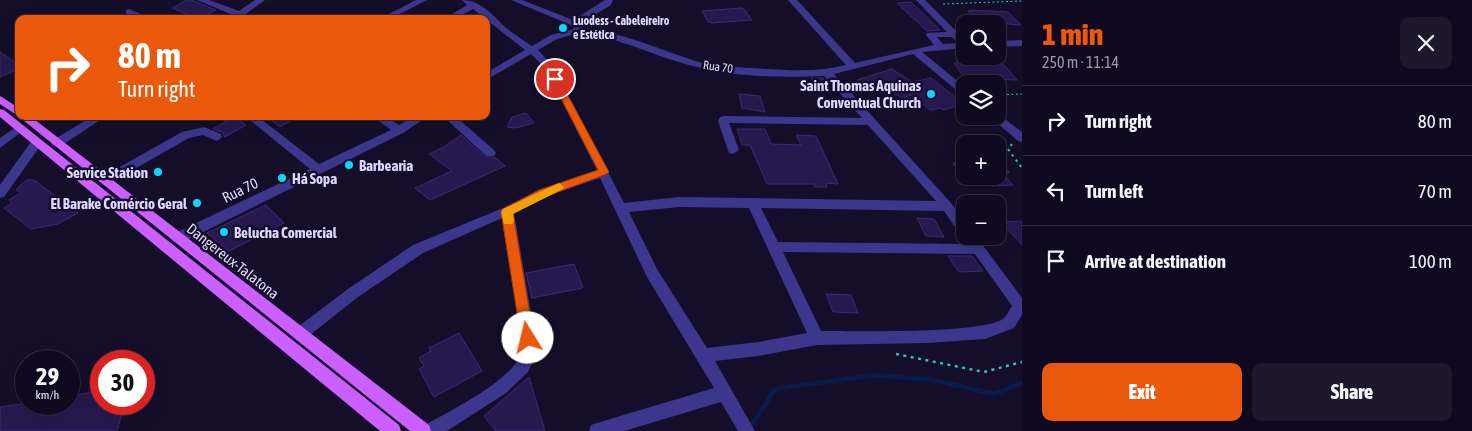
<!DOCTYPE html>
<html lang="en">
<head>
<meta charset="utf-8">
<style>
	:root { --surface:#100a20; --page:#1e182d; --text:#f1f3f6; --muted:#9c9aa5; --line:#302b3e; --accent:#ea580c }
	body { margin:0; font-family:"Asap Condensed",sans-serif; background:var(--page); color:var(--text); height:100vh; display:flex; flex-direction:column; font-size:19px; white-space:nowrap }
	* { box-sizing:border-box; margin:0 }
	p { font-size:16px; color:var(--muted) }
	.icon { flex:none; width:28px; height:28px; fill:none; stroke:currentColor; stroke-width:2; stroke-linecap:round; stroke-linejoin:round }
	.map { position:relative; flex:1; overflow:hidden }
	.panel { display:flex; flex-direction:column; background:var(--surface); width:450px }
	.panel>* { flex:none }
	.banner { position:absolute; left:15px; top:15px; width:475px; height:105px; border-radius:10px; box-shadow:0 5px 20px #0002,0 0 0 1px var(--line); background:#ea580c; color:#fff; overflow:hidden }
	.controls { position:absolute; left:956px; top:15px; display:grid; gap:10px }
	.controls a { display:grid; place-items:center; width:50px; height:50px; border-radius:10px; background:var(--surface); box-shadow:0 5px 20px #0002,0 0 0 1px var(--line); font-size:25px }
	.speed { position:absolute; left:15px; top:350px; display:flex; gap:10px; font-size:25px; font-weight:700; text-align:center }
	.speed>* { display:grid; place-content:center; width:65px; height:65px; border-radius:50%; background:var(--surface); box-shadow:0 5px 20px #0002,0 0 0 1px var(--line); line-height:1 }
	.speed small { font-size:12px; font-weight:400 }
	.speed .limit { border:8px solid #d22; background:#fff; color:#111 }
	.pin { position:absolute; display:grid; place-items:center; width:42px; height:42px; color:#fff; margin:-21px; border:2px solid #fff; border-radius:50%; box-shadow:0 1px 5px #0007 }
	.me { position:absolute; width:55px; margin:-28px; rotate:351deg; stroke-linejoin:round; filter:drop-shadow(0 0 4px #0008) }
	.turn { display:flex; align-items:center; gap:18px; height:105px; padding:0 20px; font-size:22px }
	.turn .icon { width:65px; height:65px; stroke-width:2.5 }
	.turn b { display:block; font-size:35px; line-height:42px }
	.round { display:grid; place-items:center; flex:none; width:52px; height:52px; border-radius:10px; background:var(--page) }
	.summary { display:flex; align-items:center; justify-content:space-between; height:85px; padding:0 20px }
	h1 { font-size:30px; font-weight:800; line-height:38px; color:var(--accent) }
	.button { display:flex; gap:10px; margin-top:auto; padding:10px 20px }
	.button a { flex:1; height:58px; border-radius:10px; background:var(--accent); color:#fff; font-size:20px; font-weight:800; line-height:58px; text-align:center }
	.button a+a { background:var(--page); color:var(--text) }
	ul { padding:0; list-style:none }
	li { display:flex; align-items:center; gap:15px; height:70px; padding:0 20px; border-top:1px solid var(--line) }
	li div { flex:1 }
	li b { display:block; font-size:19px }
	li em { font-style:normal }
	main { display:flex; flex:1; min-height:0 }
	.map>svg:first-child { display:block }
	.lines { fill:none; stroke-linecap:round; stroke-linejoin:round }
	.stream { stroke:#071c4b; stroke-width:4.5 }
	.building { fill:#26194d; stroke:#3d297a }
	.path-far2 { stroke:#27c4c2; stroke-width:1; stroke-dasharray:2 2.5; stroke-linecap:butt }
	.path-far1 { stroke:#27c4c2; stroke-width:2; stroke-dasharray:2.5 4; stroke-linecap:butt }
	.path { stroke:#27c4c2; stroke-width:2.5; stroke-dasharray:3 4.5; stroke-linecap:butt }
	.minor { fill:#3d368d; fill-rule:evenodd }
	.major { fill:#cb5fff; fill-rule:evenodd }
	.route { fill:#ea580c; stroke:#983908 }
	.slow { fill:#f59e0b }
	.poi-dot { fill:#04daff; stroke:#150e2a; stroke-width:2 }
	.labels { text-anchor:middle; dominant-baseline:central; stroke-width:5; stroke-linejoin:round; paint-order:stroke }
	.far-poi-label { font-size:12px; font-weight:bold; fill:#ded8ff; stroke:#150e2a; text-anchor:start }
	.far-street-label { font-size:12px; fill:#ded8ff; stroke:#150e2a }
	.poi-label { font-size:15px; font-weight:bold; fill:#ded8ff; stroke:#150e2a; text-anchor:end }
	.street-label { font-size:15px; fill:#ded8ff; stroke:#150e2a }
</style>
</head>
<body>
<main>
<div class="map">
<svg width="1022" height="431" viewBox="0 0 1022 431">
	<rect width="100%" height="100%" fill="#150e2a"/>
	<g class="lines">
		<polyline class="stream" points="748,431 775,389 875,375 933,380 994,394 1022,383"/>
	</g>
	<g class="building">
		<polygon points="187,0 191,0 216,10 198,19 172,8"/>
		<polygon points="911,2 940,30 927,31 897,3"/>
		<polygon points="741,8 744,9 752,20 712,23 708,22 702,11"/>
		<polygon points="971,10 1008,12 1021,25 978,22 968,11"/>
		<polygon points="0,52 19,65 19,69 0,77"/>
		<polygon points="957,62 1004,65 1017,80 968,78 964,77 954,63 958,63"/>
		<polygon points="892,69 912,82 931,78 964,104 943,110 941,108 930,110 911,95 902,98 885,88 874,92 857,80"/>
		<polygon points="811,78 823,78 832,88 817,88"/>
		<polygon points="739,94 760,96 765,112 742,108"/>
		<polygon points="526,113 534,123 515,128 507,127 512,117"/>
		<polygon points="266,116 299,116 280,127"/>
		<polygon points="233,117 246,125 225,137 222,132 213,129"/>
		<polygon points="737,129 765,129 771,144 801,145 796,135 816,136 838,184 826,183 827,187 815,187 814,184 767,184 750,145 742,145"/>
		<polygon points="461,135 485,157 495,157 505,166 430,200 415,188 452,171 429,154 444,147"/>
		<polygon points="965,151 965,178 953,164"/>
		<polygon points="998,159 1009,172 1005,176 1013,185 992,186 985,176 998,176"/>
		<polygon points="26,180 34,180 78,213 58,224 31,229 4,208 12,203 9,200 21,193 16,190"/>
		<polygon points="266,205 284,223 229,251 207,233"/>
		<polygon points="917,218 934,219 944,237 926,236"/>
		<polygon points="1022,221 1022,245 1001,222"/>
		<polygon points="948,256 972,256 983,271 959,272"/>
		<polygon points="574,264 583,288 532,298 526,273"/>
		<polygon points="826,294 851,295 858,313 833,312"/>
		<polygon points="459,333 482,371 434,397 419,369 424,366 419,358 431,351 429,348"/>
		<polygon points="529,377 545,431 496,431 484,416"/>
		<polygon points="101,391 101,404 125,404 117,431 0,431 0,407 22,404 69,404 69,396"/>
	</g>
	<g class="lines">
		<g class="path-far2">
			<polyline points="943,4 1022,1"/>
			<polyline points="998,95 1022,94"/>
		</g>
		<polyline class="path-far1" points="1012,144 1008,149 1022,168"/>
		<polyline class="path" points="896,354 984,372 1022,362"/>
		<g class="minor">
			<polygon points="197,0 209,0 239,11 255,0 265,0 239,19 230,19 233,15"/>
			<polygon points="416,0 427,0 394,17 387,15"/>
			<path d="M462 0C480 0 493 15 505 27 513 34 523 40 532 46L551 35 574 29 571 25 511 0H522L573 20 605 0H613L611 5 579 24 582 28C622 32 660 50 699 62 716 67 734 67 752 68 784 70 815 73 846 65L788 0H797L855 63 934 45 926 35 927 33 947 32 916 0H925L965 40V48L922 52 965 87V95L961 94 913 54 834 74 951 203 965 221V236H976L1022 298V315L1014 328 985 339 927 343 817 345 758 356 715 361 755 431H738L721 402 624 431H589L591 425 597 423 714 388 647 277 600 178 547 196 514 213 535 337 536 355 528 372 506 393 447 431H423L425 425C449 412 510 381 520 356 523 351 521 343 521 337L502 218 423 253 358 297 305 339 300 341 295 339 293 334 295 329 348 289 413 245 503 208 539 190 597 170 545 68 531 54 486 80V73L525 50 473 9 455 19H444L467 5ZM579 33C620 37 658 58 697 67 734 77 786 78 824 76L862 118 724 116 720 117 718 121 729 153 733 154 739 150 729 123 868 125 936 201 679 197 624 203 554 67 538 50 557 39ZM937 37H952L958 43 943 44ZM679 207 749 208 807 333 758 342 707 348 657 269 629 212ZM761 208 944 211 967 244 778 242ZM783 252 975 254 1012 306C1009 310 1007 316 1003 319 981 334 855 331 821 331Z"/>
			<polygon points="129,9 148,17 149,19 137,19 126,14 126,10"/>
			<polygon points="1022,40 1022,46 998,47 998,41"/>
			<polygon points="998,114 1022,132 1022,142 1018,141 989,116 998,116"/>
			<polygon points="93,116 106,116 61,146 53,146 51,143 53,140"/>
			<polygon points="245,116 257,116 319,164 391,130 372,116 385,116 399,125 415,116 428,116 403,133 183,242 173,242 172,238 173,234 310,169"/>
			<polygon points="443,116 455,116 494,150 496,153 494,156 486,156"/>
			<polygon points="20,124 24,126 25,128 24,130 0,148 0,138"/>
			<polygon points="204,127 221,134 222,137 217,141 203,135 189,138 108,184 104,185 98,181 100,178 182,132"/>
			<polygon points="37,138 43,142 4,197 0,198 0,185 33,139"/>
		</g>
		<g class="major">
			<polygon points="0,96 19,108 19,116 30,116 429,425 431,431 410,431 18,116 0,104"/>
			<polygon points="0,109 4,110 399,425 401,431 380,431 0,117"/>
		</g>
	</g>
	<polygon class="route" points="552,77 558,77 559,79 609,172 607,174 547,196 513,213 534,338 532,342 528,344 523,342 521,338 501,212 503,209 539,190 598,170 551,79"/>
	<polygon class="slow" points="559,183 564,187 563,189 513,214 514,221 512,224 504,224 501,212 503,209"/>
	<g class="poi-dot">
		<circle cx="563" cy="28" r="5"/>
		<circle cx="931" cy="94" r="5"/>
		<circle cx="349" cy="165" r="5"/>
		<circle cx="158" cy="172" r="5"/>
		<circle cx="282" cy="178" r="5"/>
		<circle cx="197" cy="203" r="5"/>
		<circle cx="224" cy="232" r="5"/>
	</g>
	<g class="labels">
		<g class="far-poi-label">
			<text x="573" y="21">Luodess - Cabeleireiro<tspan x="573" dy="14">e Estética</tspan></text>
		</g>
		<g class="far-street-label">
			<text transform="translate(718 67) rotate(8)">Rua 70</text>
		</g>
		<g class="poi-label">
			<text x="921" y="85">Saint Thomas Aquinas<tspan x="921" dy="17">Conventual Church</tspan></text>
			<text x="359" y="165" text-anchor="start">Barbearia</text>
			<text x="148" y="172">Service Station</text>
			<text x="292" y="178" text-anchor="start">Há Sopa</text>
			<text x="187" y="203">El Barake Comércio Geral</text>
			<text x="234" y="232" text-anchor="start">Belucha Comercial</text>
		</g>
		<g class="street-label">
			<text transform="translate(240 190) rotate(-26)">Rua 70</text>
			<text transform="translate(233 261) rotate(38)">Dangereux-Talatona</text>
		</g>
	</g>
</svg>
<div class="controls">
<a><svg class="icon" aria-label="search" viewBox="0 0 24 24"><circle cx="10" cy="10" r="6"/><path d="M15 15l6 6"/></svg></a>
<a><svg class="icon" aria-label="layers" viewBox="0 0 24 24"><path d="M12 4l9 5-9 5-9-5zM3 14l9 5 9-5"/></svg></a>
<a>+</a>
<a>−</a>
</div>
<div class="speed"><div>29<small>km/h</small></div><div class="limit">30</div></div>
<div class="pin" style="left:555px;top:79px;background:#d93025"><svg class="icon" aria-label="arrive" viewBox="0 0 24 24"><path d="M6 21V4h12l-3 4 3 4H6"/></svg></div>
<svg class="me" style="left:528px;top:338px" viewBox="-20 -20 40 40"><circle r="19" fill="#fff"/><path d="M0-13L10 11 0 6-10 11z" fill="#ea580c"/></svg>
<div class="banner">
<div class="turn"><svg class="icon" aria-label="right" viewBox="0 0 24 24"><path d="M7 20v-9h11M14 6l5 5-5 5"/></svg><div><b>80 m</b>Turn right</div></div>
</div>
</div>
<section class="panel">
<div class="summary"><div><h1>1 min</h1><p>250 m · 11:14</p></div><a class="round"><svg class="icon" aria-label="close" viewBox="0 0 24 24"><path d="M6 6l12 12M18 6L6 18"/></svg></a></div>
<ul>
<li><svg class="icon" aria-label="right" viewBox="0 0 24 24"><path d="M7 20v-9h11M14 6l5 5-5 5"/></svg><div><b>Turn right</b></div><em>80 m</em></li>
<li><svg class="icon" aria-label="left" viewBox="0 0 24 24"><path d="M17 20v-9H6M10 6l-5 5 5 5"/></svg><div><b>Turn left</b></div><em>70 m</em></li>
<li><svg class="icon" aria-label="arrive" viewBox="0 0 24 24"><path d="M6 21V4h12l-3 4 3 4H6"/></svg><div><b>Arrive at destination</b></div><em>100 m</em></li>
</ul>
<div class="button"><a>Exit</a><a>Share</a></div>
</section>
</main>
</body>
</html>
